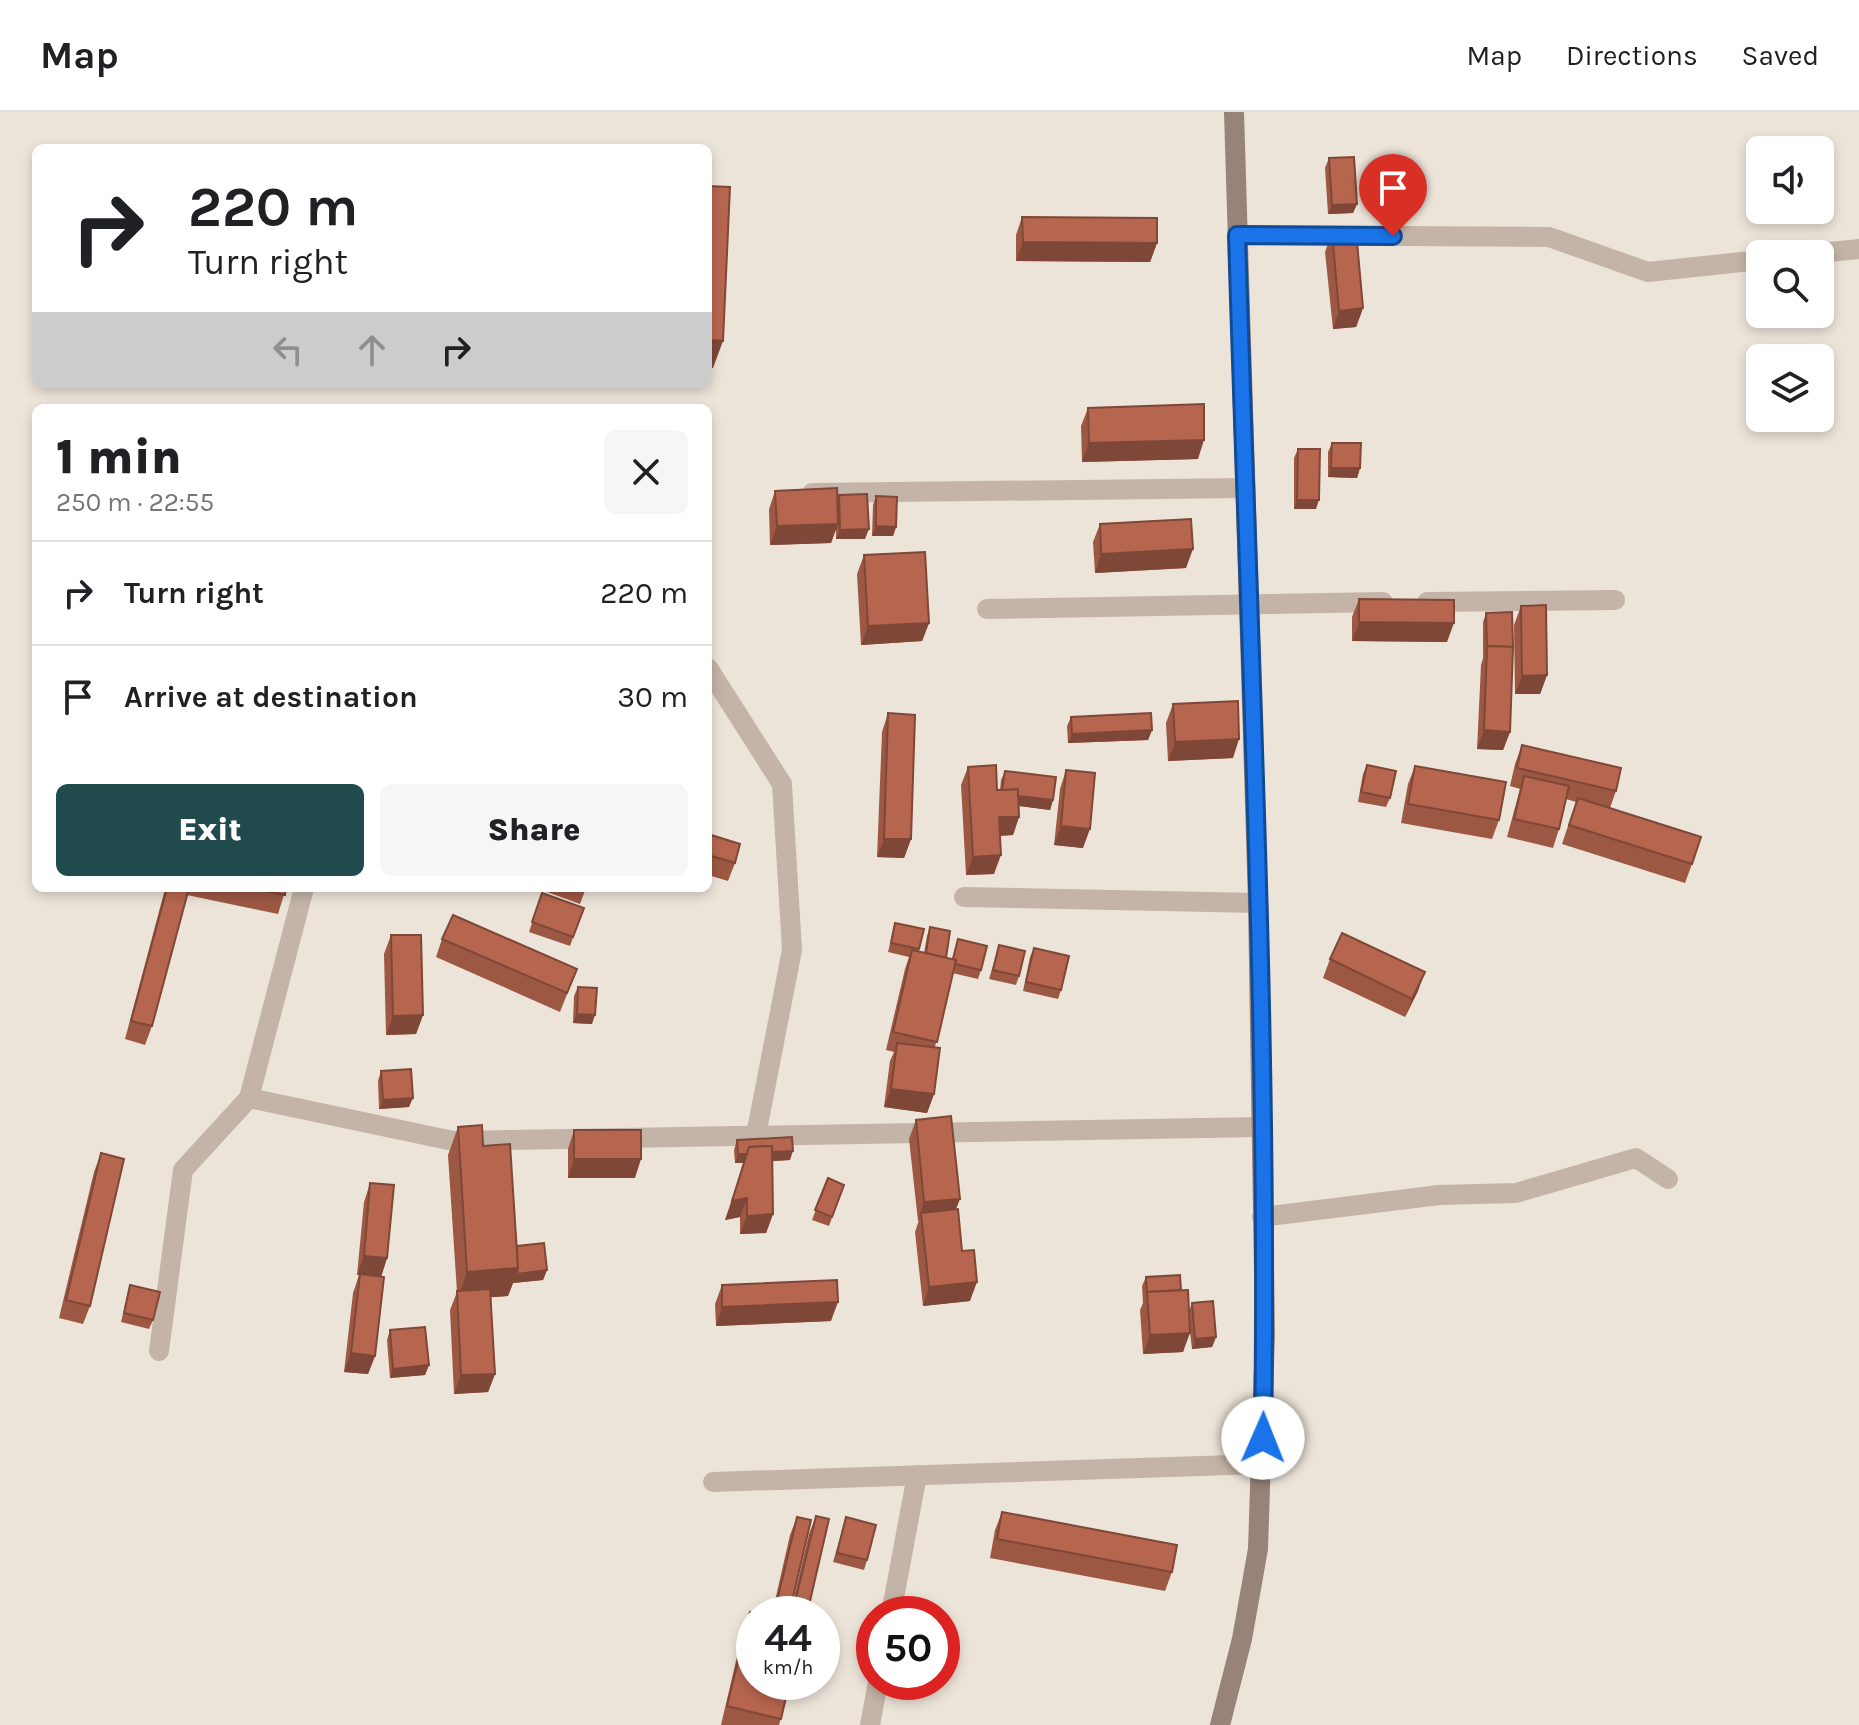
<!DOCTYPE html>
<html lang="en">
<head>
<meta charset="utf-8">
<style>
	:root { --surface:#fff; --page:#f6f6f6; --text:#202124; --muted:#757577; --line:#e0e0e0; --accent:#214a4d }
	body { margin:0; font-family:Karla,sans-serif; background:var(--page); color:var(--text); height:100vh; display:flex; flex-direction:column; font-size:30px; white-space:nowrap }
	* { box-sizing:border-box; margin:0 }
	p { font-size:26px; color:var(--muted) }
	.icon { flex:none; width:44px; height:44px; fill:none; stroke:currentColor; stroke-width:2; stroke-linecap:round; stroke-linejoin:round }
	.map { position:relative; flex:1; overflow:hidden }
	.details { position:absolute; left:32px; top:292px; width:680px; height:488px; display:flex; flex-direction:column; background:var(--surface); border-radius:12px; box-shadow:0 4px 12px #0003 }
	.details>* { flex:none }
	.hud { position:absolute; left:32px; top:32px; width:680px; height:244px; border-radius:12px; box-shadow:0 4px 12px #0003; background:#fff; color:var(--text); overflow:hidden }
	.tools { position:absolute; left:1746px; top:24px; display:grid; gap:16px }
	.tools a { display:grid; place-items:center; width:88px; height:88px; border-radius:12px; background:var(--surface); box-shadow:0 4px 12px #0003; font-size:40px }
	.speed { position:absolute; left:736px; top:1484px; display:flex; gap:16px; font-size:40px; font-weight:700; text-align:center }
	.speed>* { display:grid; place-content:center; width:104px; height:104px; border-radius:50%; background:var(--surface); box-shadow:0 4px 12px #0003; line-height:1 }
	.speed small { font-size:20px; font-weight:400 }
	.speed .limit { border:12px solid #d22; background:#fff; color:#111 }
	.pin { position:absolute; display:grid; place-items:center; width:68px; height:68px; color:#fff; margin:-82px -34px; border-radius:50% 50% 50% 0; rotate:-45deg; box-shadow:0 0 8px #0007 }
	.pin .icon { rotate:45deg }
	.me { position:absolute; width:88px; margin:-44px; rotate:1deg; stroke-linejoin:round; filter:drop-shadow(0 0 6px #0008) }
	.turn { display:flex; align-items:center; gap:28px; height:168px; padding:0 24px; font-size:36px }
	.turn .icon { width:104px; height:104px; stroke-width:2.5 }
	.turn b { display:block; font-size:56px; line-height:68px }
	.lanes { display:flex; align-items:center; height:76px; padding:0 24px; background:#0003; justify-content:center; gap:40px; direction:ltr }
	.lanes .off { opacity:.35 }
	.round { display:grid; place-items:center; flex:none; width:84px; height:84px; border-radius:12px; background:var(--page) }
	.head { display:flex; align-items:center; justify-content:space-between; height:136px; padding:0 24px }
	h1 { font-size:48px; font-weight:800; line-height:60px }
	.primary-button { display:flex; gap:16px; margin-top:auto; padding:16px 24px }
	.primary-button a { flex:1; height:92px; border-radius:12px; background:var(--accent); color:#fff; font-size:32px; font-weight:800; line-height:92px; text-align:center }
	.primary-button a+a { background:var(--page); color:var(--text) }
	ul { padding:0; list-style:none }
	li { display:flex; align-items:center; gap:24px; height:104px; padding:0 24px; border-top:2px solid var(--line) }
	li div { flex:1 }
	li b { display:block; font-size:30px }
	li em { font-style:normal }
	header { display:flex; align-items:center; gap:48px; box-sizing:border-box; height:112px; padding:0 40px; background:var(--surface); border-bottom:2px solid var(--line) }
	header strong { font-size:38px }
	nav { display:flex; gap:44px; margin-inline-start:auto; font-size:28px }
	.map>svg:first-child { display:block }
	.lines { fill:none; stroke-linecap:round; stroke-linejoin:round }
	.minor { stroke:#c4b4a7; stroke-width:20 }
	.secondary { stroke:#978378; stroke-width:20 }
	.wall { fill:#9d5843 }
	.shaded-wall { fill:#7f4737 }
	.building { fill:#b6664e; stroke:#7f4737; stroke-width:2 }
	.route-casing { stroke:#114b97; stroke-width:20 }
	.route { stroke:#1a73e8; stroke-width:14 }
</style>
</head>
<body>
<header>
<strong>Map</strong>
<nav><a>Map</a><a>Directions</a><a>Saved</a></nav>
</header>
<div class="map">
<svg width="1859" height="1613" viewBox="0 0 1859 1613">
	<rect width="100%" height="100%" fill="#ede4d9"/>
	<g class="lines">
		<g class="minor">
			<polyline points="1237,123 1549,125 1648,160 1760,148"/>
			<polyline points="1811,142 1859,137"/>
			<polyline points="812,381 1244,376"/>
			<polyline points="1427,490 1615,488"/>
			<polyline points="987,497 1383,490"/>
			<polyline points="708,556 782,672 792,838 756,1023"/>
			<polyline points="964,785 1258,791"/>
			<polyline points="249,986 304,776"/>
			<polyline points="1262,1105 1439,1083 1516,1081 1636,1046 1668,1067"/>
			<polyline points="159,1239 183,1058 249,986 453,1029 1262,1015"/>
			<polyline points="713,1370 1262,1352"/>
			<polyline points="891,1502 917,1363"/>
			<polyline points="870,1613 878,1570"/>
		</g>
		<polyline class="secondary" points="1220,1613 1242,1527 1258,1437 1265,1222 1258,791 1234,0"/>
	</g>
	<g class="wall">
		<polygon points="1329,46 1357,92 1353,101 1328,102 1325,56"/>
		<polygon points="1022,105 1157,131 1150,150 1016,149 1016,123"/>
		<polygon points="1332,121 1363,196 1356,215 1333,217 1325,140"/>
		<polygon points="1088,296 1198,347 1082,350 1081,314"/>
		<polygon points="1332,331 1360,356 1357,366 1328,365 1328,340"/>
		<polygon points="1298,337 1316,397 1294,397 1294,346"/>
		<polygon points="775,379 837,388 839,383 865,427 836,427 836,417 831,431 770,433 769,397"/>
		<polygon points="876,384 896,415 893,424 872,424 873,393"/>
		<polygon points="1100,412 1186,456 1095,461 1093,430"/>
		<polygon points="864,443 929,511 922,529 861,533 857,462"/>
		<polygon points="1359,487 1447,530 1352,529 1352,505"/>
		<polygon points="1521,494 1547,563 1540,582 1515,582 1514,513"/>
		<polygon points="1486,501 1510,620 1503,638 1477,637 1481,553 1483,546 1483,510"/>
		<polygon points="1173,592 1233,646 1168,649 1166,611"/>
		<polygon points="888,601 911,727 904,746 877,745 882,620"/>
		<polygon points="1071,605 1152,618 1148,628 1068,631 1067,614"/>
		<polygon points="1522,633 1616,679 1610,696 1692,752 1685,771 1562,732 1576,690 1566,687 1559,717 1553,736 1507,725 1520,677 1510,674 1515,652"/>
		<polygon points="1367,653 1390,686 1386,695 1358,690 1363,662"/>
		<polygon points="1415,654 1499,708 1492,727 1401,711 1408,672"/>
		<polygon points="968,655 997,678 1000,678 1001,668 1005,659 1053,688 1050,698 1019,694 1019,705 1013,723 1000,724 994,762 966,763 961,673"/>
		<polygon points="1066,658 1083,736 1054,733 1060,677"/>
		<polygon points="708,722 735,751 728,769 708,763"/>
		<polygon points="162,776 286,776 278,802 187,783 152,914 145,933 125,927 165,777"/>
		<polygon points="536,776 586,776 580,792"/>
		<polygon points="542,781 584,796 570,834 529,820"/>
		<polygon points="895,811 924,817 918,839 924,841 927,824 930,815 946,846 952,847 958,827 981,858 978,867 952,861 935,935 934,982 927,1001 884,995 890,949 894,940 886,938 905,857 909,845 888,840"/>
		<polygon points="391,823 423,903 416,922 386,923 384,842"/>
		<polygon points="442,827 577,857 560,900 436,845"/>
		<polygon points="999,833 1019,864 1016,873 989,867"/>
		<polygon points="1034,836 1061,878 1058,887 1023,879 1030,845"/>
		<polygon points="1330,847 1418,879 1405,905 1323,866"/>
		<polygon points="578,875 592,912 573,911 574,884"/>
		<polygon points="381,959 409,995 379,997 378,969"/>
		<polygon points="916,1008 956,1098 970,1189 923,1194 915,1120 919,1108 918,1109 909,1027"/>
		<polygon points="458,1015 483,1034 517,1134 547,1158 543,1168 513,1171 508,1184 491,1185 495,1262 488,1280 454,1282 450,1198 457,1180 448,1043"/>
		<polygon points="574,1018 635,1066 568,1066 568,1037"/>
		<polygon points="737,1028 790,1048 772,1049 773,1102 766,1121 740,1122 740,1105 725,1108 744,1051 735,1051 734,1038"/>
		<polygon points="101,1041 90,1194 83,1212 59,1206 94,1060"/>
		<polygon points="828,1066 844,1073 829,1114 812,1108"/>
		<polygon points="370,1071 387,1146 381,1165 375,1244 368,1262 344,1260 353,1181 359,1163 357,1163 364,1090"/>
		<polygon points="1146,1165 1181,1178 1189,1199 1192,1191 1216,1225 1212,1235 1192,1237 1189,1212 1183,1240 1143,1242 1140,1198 1143,1191 1142,1174"/>
		<polygon points="130,1173 153,1208 149,1217 121,1210"/>
		<polygon points="722,1173 831,1209 716,1214 715,1192"/>
		<polygon points="390,1218 429,1253 425,1263 390,1266 387,1228"/>
		<polygon points="1002,1400 1172,1460 1165,1479 990,1446 995,1418"/>
		<polygon points="816,1404 807,1502 790,1502 809,1422"/>
		<polygon points="797,1405 789,1502 772,1502 790,1423"/>
		<polygon points="846,1405 867,1448 864,1458 833,1450"/>
		<polygon points="750,1500 771,1577 772,1577 774,1570 791,1570 779,1613 721,1613 743,1519"/>
	</g>
	<g class="shaded-wall">
		<polygon points="1357,92 1353,101 1328,102 1332,93"/>
		<polygon points="1023,130 1157,131 1150,150 1016,149"/>
		<polygon points="1363,196 1356,215 1333,217 1339,199"/>
		<polygon points="708,228 723,229 713,256 708,256"/>
		<polygon points="1204,328 1198,347 1082,350 1089,331"/>
		<polygon points="1331,356 1360,356 1357,366 1328,365"/>
		<polygon points="1297,388 1319,388 1316,397 1294,397"/>
		<polygon points="838,412 831,431 770,433 777,414"/>
		<polygon points="876,414 896,415 893,424 872,424"/>
		<polygon points="869,417 865,427 836,427 840,418"/>
		<polygon points="1193,437 1186,456 1095,461 1101,442"/>
		<polygon points="1359,510 1454,511 1447,530 1352,529"/>
		<polygon points="929,511 922,529 861,533 868,514"/>
		<polygon points="1547,563 1540,582 1515,582 1522,564"/>
		<polygon points="1152,618 1148,628 1068,631 1072,622"/>
		<polygon points="1484,618 1510,620 1503,638 1477,637"/>
		<polygon points="1239,627 1233,646 1168,649 1175,630"/>
		<polygon points="1002,682 1053,688 1050,698 998,691"/>
		<polygon points="999,705 1019,705 1013,723 992,724"/>
		<polygon points="1061,714 1090,717 1083,736 1054,733"/>
		<polygon points="884,727 911,727 904,746 877,745"/>
		<polygon points="1001,743 994,762 966,763 973,745"/>
		<polygon points="1425,860 1418,879 1405,905 1412,887"/>
		<polygon points="577,902 595,903 592,912 573,911"/>
		<polygon points="423,903 416,922 386,923 393,904"/>
		<polygon points="891,977 934,982 927,1001 884,995"/>
		<polygon points="413,986 409,995 379,997 383,988"/>
		<polygon points="793,1039 790,1048 744,1051 747,1042"/>
		<polygon points="738,1042 747,1042 744,1051 735,1051"/>
		<polygon points="574,1047 641,1047 635,1066 568,1066"/>
		<polygon points="747,1086 740,1105 725,1108 732,1089"/>
		<polygon points="960,1087 953,1105 921,1101 919,1108 918,1109 924,1090"/>
		<polygon points="773,1102 766,1121 740,1122 747,1104"/>
		<polygon points="364,1144 387,1146 381,1165 357,1163"/>
		<polygon points="518,1156 547,1158 543,1168 513,1171 508,1184 457,1188 467,1160"/>
		<polygon points="977,1170 970,1189 923,1194 929,1175"/>
		<polygon points="838,1190 831,1209 716,1214 722,1195"/>
		<polygon points="1190,1221 1183,1240 1143,1242 1150,1223"/>
		<polygon points="1216,1225 1212,1235 1192,1237 1195,1227"/>
		<polygon points="351,1241 375,1244 368,1262 344,1260"/>
		<polygon points="429,1253 425,1263 390,1266 393,1257"/>
		<polygon points="495,1262 488,1280 454,1282 461,1263"/>
	</g>
	<g class="building">
		<polygon points="1354,45 1357,92 1332,93 1329,46"/>
		<polygon points="708,74 730,75 723,229 708,228"/>
		<polygon points="1022,105 1157,106 1157,131 1023,130"/>
		<polygon points="1356,119 1363,196 1339,199 1332,121"/>
		<polygon points="1204,292 1204,328 1089,331 1088,296"/>
		<polygon points="1332,331 1361,331 1360,356 1331,356"/>
		<polygon points="1298,337 1320,337 1319,388 1297,388"/>
		<polygon points="837,376 838,412 777,414 775,379"/>
		<polygon points="867,382 869,417 840,418 839,383"/>
		<polygon points="876,384 897,385 896,415 876,414"/>
		<polygon points="1191,407 1193,437 1101,442 1100,412"/>
		<polygon points="925,440 929,511 868,514 864,443"/>
		<polygon points="1359,487 1454,488 1454,511 1359,510"/>
		<polygon points="1546,493 1547,563 1522,564 1521,494"/>
		<polygon points="1512,500 1513,535 1487,534 1487,536 1486,501"/>
		<polygon points="1487,534 1513,535 1510,620 1484,618"/>
		<polygon points="1238,589 1239,627 1175,630 1173,592"/>
		<polygon points="888,601 915,603 911,727 884,727"/>
		<polygon points="1151,601 1152,618 1072,622 1071,605"/>
		<polygon points="1522,633 1621,656 1616,679 1517,656"/>
		<polygon points="996,653 997,678 1018,677 1019,705 999,705 1001,743 973,745 968,655"/>
		<polygon points="1367,653 1396,659 1390,686 1361,680"/>
		<polygon points="1415,654 1506,670 1499,708 1408,692"/>
		<polygon points="1066,658 1095,661 1090,717 1061,714"/>
		<polygon points="1005,659 1056,665 1053,688 1018,684 1018,677 1002,678"/>
		<polygon points="1524,664 1569,674 1559,717 1514,707"/>
		<polygon points="1578,686 1701,725 1692,752 1569,713"/>
		<polygon points="708,722 740,732 735,751 708,743"/>
		<polygon points="167,776 189,776 152,914 131,909"/>
		<polygon points="250,776 286,776 285,783"/>
		<polygon points="542,781 584,796 573,825 532,810"/>
		<polygon points="453,803 577,857 567,881 442,827"/>
		<polygon points="895,811 924,817 919,837 891,831"/>
		<polygon points="930,815 950,819 946,846 926,841"/>
		<polygon points="1342,821 1425,860 1412,887 1330,847"/>
		<polygon points="391,823 421,823 423,903 393,904"/>
		<polygon points="958,827 987,834 981,858 955,852 956,848 953,847"/>
		<polygon points="999,833 1025,839 1019,864 993,858"/>
		<polygon points="1034,836 1069,844 1061,878 1026,870"/>
		<polygon points="912,838 956,848 937,930 893,920"/>
		<polygon points="578,875 597,876 595,903 577,902"/>
		<polygon points="897,931 940,936 934,982 891,977"/>
		<polygon points="411,957 413,986 383,988 381,959"/>
		<polygon points="951,1004 960,1087 924,1090 916,1008"/>
		<polygon points="482,1013 483,1034 510,1032 518,1156 467,1160 458,1015"/>
		<rect x="574" y="1018" width="67" height="29"/>
		<polygon points="792,1025 793,1039 772,1040 772,1034 749,1035 747,1042 738,1042 737,1028"/>
		<polygon points="772,1034 773,1102 747,1104 747,1086 732,1089 749,1035"/>
		<polygon points="101,1041 124,1047 90,1194 66,1188"/>
		<polygon points="828,1066 844,1073 832,1105 815,1098"/>
		<polygon points="370,1071 394,1073 387,1146 364,1144"/>
		<polygon points="958,1097 962,1139 974,1138 977,1170 929,1175 921,1101"/>
		<polygon points="544,1131 547,1158 517,1162 518,1156 517,1134"/>
		<polygon points="360,1162 384,1165 375,1244 351,1241"/>
		<polygon points="1180,1163 1181,1178 1147,1180 1147,1182 1146,1165"/>
		<polygon points="837,1168 838,1190 722,1195 722,1173"/>
		<polygon points="130,1173 160,1180 153,1208 124,1201"/>
		<polygon points="490,1177 495,1262 461,1263 457,1179"/>
		<polygon points="1188,1178 1190,1221 1150,1223 1147,1180"/>
		<polygon points="1213,1189 1216,1225 1195,1227 1192,1191"/>
		<polygon points="425,1215 429,1253 393,1257 390,1218"/>
		<polygon points="1002,1400 1177,1433 1172,1460 997,1427"/>
		<polygon points="816,1404 829,1407 807,1502 792,1502"/>
		<polygon points="797,1405 811,1408 789,1502 774,1502"/>
		<polygon points="846,1405 876,1413 867,1448 837,1441"/>
		<polygon points="750,1500 758,1502 754,1502 754,1570 773,1570 771,1577 787,1581 781,1607 727,1594"/>
		<polygon points="776,1570 791,1570 790,1576 776,1572"/>
	</g>
	<g class="lines">
		<defs>
			<path id="route" d="M1263 1326C1269 925 1249 524 1237 123L1393 124"/>
		</defs>
		<use href="#route" class="route-casing"/>
		<use href="#route" class="route"/>
	</g>
</svg>
<div class="tools">
<a><svg class="icon" aria-label="sound" viewBox="0 0 24 24"><path d="M4 9h4l5-4v14l-5-4H4zM17 9q2 3 0 6"/></svg></a>
<a><svg class="icon" aria-label="search" viewBox="0 0 24 24"><circle cx="10" cy="10" r="6"/><path d="M15 15l6 6"/></svg></a>
<a><svg class="icon" aria-label="layers" viewBox="0 0 24 24"><path d="M12 4l9 5-9 5-9-5zM3 14l9 5 9-5"/></svg></a>
</div>
<div class="speed"><div>44<small>km/h</small></div><div class="limit">50</div></div>
<div class="pin" style="left:1393px;top:124px;background:#d93025"><svg class="icon" aria-label="arrive" viewBox="0 0 24 24"><path d="M6 21V4h12l-3 4 3 4H6"/></svg></div>
<svg class="me" style="left:1263px;top:1326px" viewBox="-20 -20 40 40"><circle r="19" fill="#fff"/><path d="M0-13L10 11 0 6-10 11z" fill="#1a73e8"/></svg>
<div class="hud">
<div class="turn"><svg class="icon" aria-label="right" viewBox="0 0 24 24"><path d="M7 20v-9h11M14 6l5 5-5 5"/></svg><div><b>220 m</b>Turn right</div></div>
<div class="lanes"><svg class="icon off" aria-label="left" viewBox="0 0 24 24"><path d="M17 20v-9H6M10 6l-5 5 5 5"/></svg><svg class="icon off" aria-label="ahead" viewBox="0 0 24 24"><path d="M12 20V5M6 11l6-6 6 6"/></svg><svg class="icon" aria-label="right" viewBox="0 0 24 24"><path d="M7 20v-9h11M14 6l5 5-5 5"/></svg></div>
</div>
<section class="details">
<div class="head"><div><h1>1 min</h1><p>250 m · 22:55</p></div><a class="round"><svg class="icon" aria-label="close" viewBox="0 0 24 24"><path d="M6 6l12 12M18 6L6 18"/></svg></a></div>
<ul>
<li><svg class="icon" aria-label="right" viewBox="0 0 24 24"><path d="M7 20v-9h11M14 6l5 5-5 5"/></svg><div><b>Turn right</b></div><em>220 m</em></li>
<li><svg class="icon" aria-label="arrive" viewBox="0 0 24 24"><path d="M6 21V4h12l-3 4 3 4H6"/></svg><div><b>Arrive at destination</b></div><em>30 m</em></li>
</ul>
<div class="primary-button"><a>Exit</a><a>Share</a></div>
</section>
</div>
</body>
</html>
